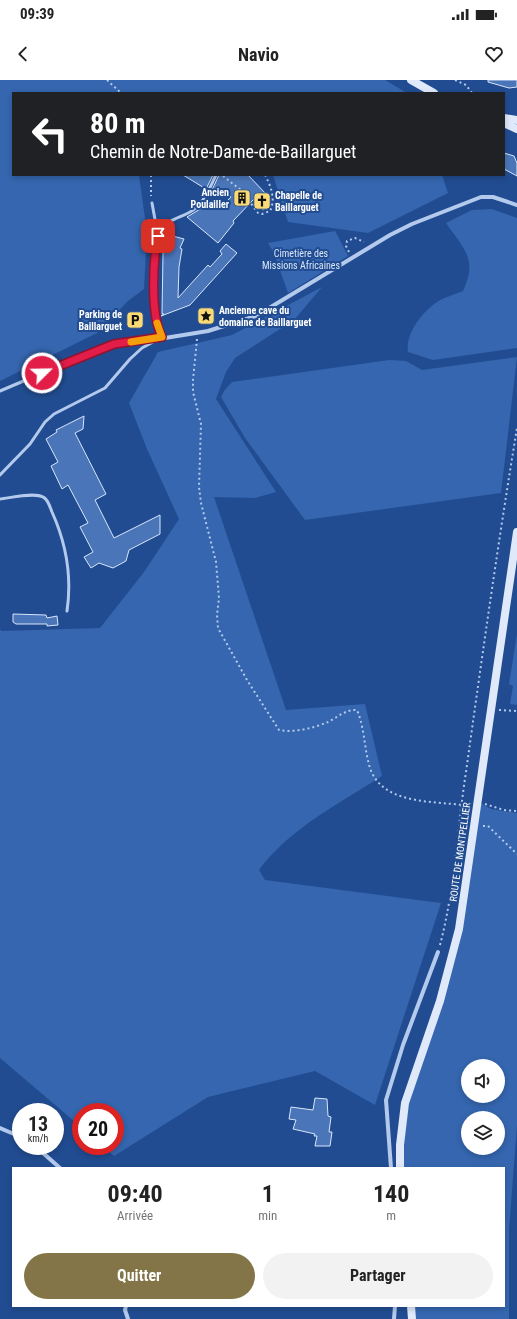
<!DOCTYPE html>
<html lang="fr">
<head>
<meta charset="utf-8">
<style>
	:root { --surface:#fff; --page:#f2f2f2; --text:#222; --muted:#767676; --accent:#837547 }
	body { margin:0; font-family:"Roboto Condensed",sans-serif; background:var(--page); color:var(--text); height:100vh; display:flex; flex-direction:column; font-size:15px; white-space:nowrap }
	* { box-sizing:border-box; margin:0 }
	p { font-size:13px; color:var(--muted) }
	.icon { flex:none; width:22px; height:22px; fill:none; stroke:currentColor; stroke-width:2; stroke-linecap:round; stroke-linejoin:round }
	.map { position:relative; flex:1; overflow:hidden }
	.drawer { position:absolute; left:12px; top:1087px; width:493px; height:140px; display:flex; flex-direction:column; background:var(--surface); border-radius:0px; box-shadow:0 2px 6px #0003 }
	.drawer>* { flex:none }
	.guide { position:absolute; left:12px; top:12px; width:493px; height:84px; border-radius:0px; box-shadow:0 2px 6px #0003; background:#202124; color:#fff; overflow:hidden }
	.fabs { position:absolute; left:461px; top:979px; display:grid; gap:8px }
	.fabs a { display:grid; place-items:center; width:44px; height:44px; border-radius:50%; background:var(--surface); box-shadow:0 2px 6px #0003; font-size:20px }
	.speed { position:absolute; left:12px; top:1023px; display:flex; gap:8px; font-size:20px; font-weight:700; text-align:center }
	.speed>* { display:grid; place-content:center; width:52px; height:52px; border-radius:50%; background:var(--surface); box-shadow:0 2px 6px #0003; line-height:1 }
	.speed small { font-size:10px; font-weight:400 }
	.speed .limit { border:6px solid #d22; background:#fff; color:#111 }
	.pin { position:absolute; display:grid; place-items:center; width:34px; height:34px; color:#fff; margin:-17px; border-radius:8px; box-shadow:0 2px 6px #0006 }
	.me { position:absolute; width:44px; margin:-22px; rotate:67deg; stroke-linejoin:round; filter:drop-shadow(0 0 3px #0008) }
	.turn { display:flex; align-items:center; gap:14px; height:84px; padding:0 12px; font-size:18px }
	.turn .icon { width:52px; height:52px; stroke-width:2.5 }
	.turn b { display:block; font-size:28px; line-height:34px }
	.eta { display:flex; justify-content:space-evenly; align-items:center; height:68px; text-align:center }
	.eta b { font-size:24px; font-weight:700; line-height:28px }
	.primary-button { display:flex; gap:8px; margin-top:auto; padding:8px 12px }
	.primary-button a { flex:1; height:46px; border-radius:24px; background:var(--accent); color:#fff; font-size:16px; font-weight:700; line-height:46px; text-align:center }
	.primary-button a+a { background:var(--page); color:var(--text) }
	.status { display:flex; justify-content:space-between; align-items:center; height:28px; padding:0 20px; background:var(--surface); direction:ltr }
	.status svg { height:11px; fill:currentColor }
	header { display:flex; justify-content:space-between; align-items:center; height:52px; padding:0 12px; background:var(--surface); font-size:18px; font-weight:700 }
	.map>svg:first-child { display:block }
	.green { fill:#3566af; fill-rule:evenodd }
	.building { fill:#4a76b9; stroke:#d8e6f9 }
	.lines { fill:none; stroke-linecap:round; stroke-linejoin:round }
	.path { stroke:#b3caed; stroke-width:2; stroke-dasharray:2 3; stroke-linecap:butt }
	.lane { stroke:#b3caed; stroke-width:3 }
	.street { stroke:#b3caed; stroke-width:4 }
	.secondary { stroke:#dfe9fa; stroke-width:8 }
	.route-casing { stroke:#92132f; stroke-width:10 }
	.route { stroke:#e11d48; stroke-width:7 }
	.slow { stroke:#f59e0b; stroke-width:7 }
	.labels { text-anchor:middle; dominant-baseline:central; stroke-width:4; stroke-linejoin:round; paint-order:stroke }
	.poi-label { font-size:10px; font-weight:bold; fill:#fff; stroke:#214c91; text-anchor:end }
	.park-label { font-size:10px; fill:#d8e6f9; stroke:#214c91 }
	.street-label { font-size:10px; fill:#fff; stroke:#214c91 }
</style>
</head>
<body>
<div class="status"><b>09:39</b><svg viewBox="0 0 49 12"><path d="M0 12V9h3v3zM5 12V6h3v6zM10 12V3h3v9zM15 12V0h3v12zM26 1h20v11H26zM47 4h2v5h-2z"/></svg></div>
<header><svg class="icon" aria-label="back" viewBox="0 0 24 24"><path d="M15 5l-7 7 7 7"/></svg>Navio<svg class="icon" aria-label="heart" viewBox="0 0 24 24"><path d="M12 20l-8-8c-3-5 5-10 8-4 3-6 11-1 8 4z"/></svg></header>
<div class="map">
<svg width="517" height="1239" viewBox="0 0 517 1239">
	<rect width="100%" height="100%" fill="#214c91"/>
	<g class="green">
		<polygon points="0,0 385,0 407,13 13,13 13,95 139,95 147,153 144,209 128,221 97,253 0,301"/>
		<polygon points="273,95 442,95 448,113 368,153 288,142"/>
		<path d="M492 129 517 138V268L433 280 408 272C405 252 425 228 442 219 449 216 456 214 463 211 478 179 464 169 446 143L472 130Z"/>
		<polygon points="335,151 348,176 288,213 274,173 268,163"/>
		<path d="M322 207 294 240 235 278 226 292 216 319 276 412 255 418 214 417 286 630 365 624 382 696C339 724 290 748 259 790L265 800 441 823 375 1025 315 991 208 1017 114 1076 103 1066H115V1032H81V1047L0 978V549L1 551 100 548 144 492 179 439 147 369 129 323 158 272 232 255Z"/>
		<polygon points="517,277 501,413 305,440 245,358 221,317 224,311 232,302 389,280 406,281 422,290"/>
		<polygon points="517,554 517,625 510,624 513,606 509,604"/>
		<path d="M477 721 491 729 517 733V1046L509 1149V1239H412L411 1226H504V1088H401L405 1023 459 849ZM468 986H498V1016H468ZM468 1038H498V1068H468Z"/>
	</g>
	<g class="building">
		<polygon points="488,0 517,0 517,7 509,8 488,2"/>
		<polygon points="504,73 514,76 517,83 517,96 504,89"/>
		<polygon points="183,95 213,95 206,109"/>
		<polygon points="219,95 248,95 266,114 264,116 270,125 263,130 254,119 233,141 234,143 218,163 187,137 205,126 207,120 219,129 231,117 218,106 211,112"/>
		<polygon points="169,155 184,159 180,168 182,169 179,187 178,218 208,185 210,187 222,174 220,171 226,164 237,173 190,225 161,236 164,234 162,234 163,174"/>
		<polygon points="84,336 83,349 75,353 106,414 95,420 114,458 160,435 160,454 129,470 126,481 113,488 99,483 91,488 84,477 93,472 80,447 88,443 68,405 62,409 51,386 58,382 46,359 57,352 56,350"/>
		<polygon points="13,534 46,535 47,538 57,536 58,545 47,546 47,544 16,544 13,542"/>
		<polygon points="315,1018 327,1019 328,1036 331,1037 329,1052 332,1052 330,1066 315,1066 317,1056 314,1056 315,1054 293,1049 296,1040 289,1039 291,1027 313,1030"/>
	</g>
	<g class="lines">
		<g class="path">
			<polyline points="107,0 121,13"/>
			<polyline points="455,0 466,5 472,13"/>
			<polyline points="151,95 151,116"/>
			<path d="M223 96 242 111 258 133 262 134 270 131C276 120 271 106 265 95"/>
			<polyline points="349,172 346,166 347,161 355,158 364,162"/>
			<path d="M197 259 193 300V312L201 344 199 407 201 423 216 482 219 518 217 535 218 548 247 600 279 650C294 653 314 648 328 642 338 637 346 629 357 630 365 649 364 669 370 688 382 724 431 721 462 725"/>
			<polyline points="499,630 517,631"/>
			<polyline points="485,724 504,730 517,731"/>
			<polyline points="483,746 488,746 517,774"/>
			<path d="M440 865C455 808 457 750 466 692 482 577 498 463 517 348"/>
		</g>
		<g class="lane">
			<polyline points="152,123 158,156"/>
			<path d="M158 156C168 135 183 140 197 127 206 119 211 105 216 95"/>
			<polyline points="0,311 99,269 114,265 159,258"/>
			<polyline points="0,395 30,364 45,342 54,334 105,308 130,279 142,268 162,257"/>
			<path d="M0 419C10 418 34 412 43 417 48 419 50 427 52 432 66 463 72 497 67 531"/>
		</g>
		<g class="street">
			<path d="M158 156C153 180 150 235 162 257L165 258 208 251 256 236 390 155 412 144 481 117H493L517 125"/>
			<polyline points="0,1048 21,1057"/>
			<polyline points="35,1066 60,1088"/>
			<polyline points="391,1088 386,1020 403,965 438,872"/>
			<polyline points="126,1226 125,1230 128,1239"/>
			<polyline points="394,1239 395,1226"/>
		</g>
		<g class="secondary">
			<polyline points="411,0 434,13"/>
			<polyline points="504,38 517,40"/>
			<polyline points="504,43 517,49"/>
			<polyline points="400,1088 400,1065 405,1023 440,921 459,849 517,452"/>
			<polyline points="411,1226 412,1239"/>
		</g>
	</g>
	<g class="lines">
		<defs>
			<path id="route" d="M42 293 114 264 162 257C150 235 153 180 158 156"/>
		</defs>
		<use href="#route" class="route-casing"/>
		<use href="#route" class="route"/>
		<polyline class="slow" points="131,262 162,257 157,243"/>
	</g>
	<defs>
		<symbol id="building-square" viewBox="-11 -11 22 22"><rect x="-9" y="-9" width="18" height="18" rx="4" fill="#f9da74" stroke="#214c91"/><path d="M-4-6H4V6H1V3H-1V6H-4ZM-2.5-4.3h1.7v1.8h-1.7ZM.8-4.3h1.7v1.8H.8ZM-2.5-1h1.7V.8h-1.7ZM.8-1h1.7V.8H.8Z" fill="#111"/></symbol>
		<symbol id="church-square" viewBox="-11 -11 22 22"><rect x="-9" y="-9" width="18" height="18" rx="4" fill="#f9da74" stroke="#214c91"/><path d="M-1.2-6h2.4v3.5h3.3v2.4h-3.3V6h-2.4V-.1h-3.3v-2.4h3.3Z" fill="#111"/></symbol>
		<symbol id="sight-square" viewBox="-11 -11 22 22"><rect x="-9" y="-9" width="18" height="18" rx="4" fill="#f9da74" stroke="#214c91"/><path d="M0-6L1.8-2.2L6-1.7L2.9 1.2L3.7 5.4L0 3.3L-3.7 5.4L-2.9 1.2L-6-1.7L-1.8-2.2Z" fill="#111"/></symbol>
		<symbol id="parking-square" viewBox="-11 -11 22 22"><rect x="-9" y="-9" width="18" height="18" rx="4" fill="#f9da74" stroke="#214c91"/><path d="M-3.5-5.5H1a3.5 3.5 0 0 1 0 7H-1V5.5H-3.5ZM-1-3.4V-.6H.8a1.4 1.4 0 0 0 0-2.8Z" fill="#111"/></symbol>
	</defs>
	<g fill-rule="evenodd">
		<use href="#building-square" x="232" y="108" width="20" height="20"/>
		<use href="#church-square" x="252" y="111" width="20" height="20"/>
		<use href="#sight-square" x="196" y="226" width="20" height="20"/>
		<use href="#parking-square" x="125" y="230" width="20" height="20"/>
	</g>
	<g class="labels">
		<g class="poi-label">
			<text x="229" y="112">Ancien<tspan x="229" dy="12">Poulailler</tspan></text>
			<text x="275" y="115" text-anchor="start">Chapelle de<tspan x="275" dy="12">Baillarguet</tspan></text>
			<text x="219" y="230" text-anchor="start">Ancienne cave du<tspan x="219" dy="12">domaine de Baillarguet</tspan></text>
			<text x="122" y="234">Parking de<tspan x="122" dy="12">Baillarguet</tspan></text>
		</g>
		<g class="park-label">
			<text x="301" y="173">Cimetière des<tspan x="301" dy="12">Missions Africaines</tspan></text>
		</g>
		<g class="street-label">
			<text transform="translate(460 772) rotate(-82)">ROUTE DE MONTPELLIER</text>
		</g>
	</g>
</svg>
<div class="fabs">
<a><svg class="icon" aria-label="sound" viewBox="0 0 24 24"><path d="M4 9h4l5-4v14l-5-4H4zM17 9q2 3 0 6"/></svg></a>
<a><svg class="icon" aria-label="layers" viewBox="0 0 24 24"><path d="M12 4l9 5-9 5-9-5zM3 14l9 5 9-5"/></svg></a>
</div>
<div class="speed"><div>13<small>km/h</small></div><div class="limit">20</div></div>
<div class="pin" style="left:158px;top:156px;background:#d93025"><svg class="icon" aria-label="arrive" viewBox="0 0 24 24"><path d="M6 21V4h12l-3 4 3 4H6"/></svg></div>
<svg class="me" style="left:42px;top:293px" viewBox="-20 -20 40 40"><circle r="17" fill="#e11d48" stroke="#fff" stroke-width="3"/><path d="M0-11L8 9 0 5-8 9z" fill="#fff"/></svg>
<div class="guide">
<div class="turn"><svg class="icon" aria-label="left" viewBox="0 0 24 24"><path d="M17 20v-9H6M10 6l-5 5 5 5"/></svg><div><b>80 m</b>Chemin de Notre-Dame-de-Baillarguet</div></div>
</div>
<section class="drawer">
<div class="eta">
<div><b>09:40</b><p>Arrivée</p></div>
<div><b>1</b><p>min</p></div>
<div><b>140</b><p>m</p></div>
</div>
<div class="primary-button"><a>Quitter</a><a>Partager</a></div>
</section>
</div>
</body>
</html>
